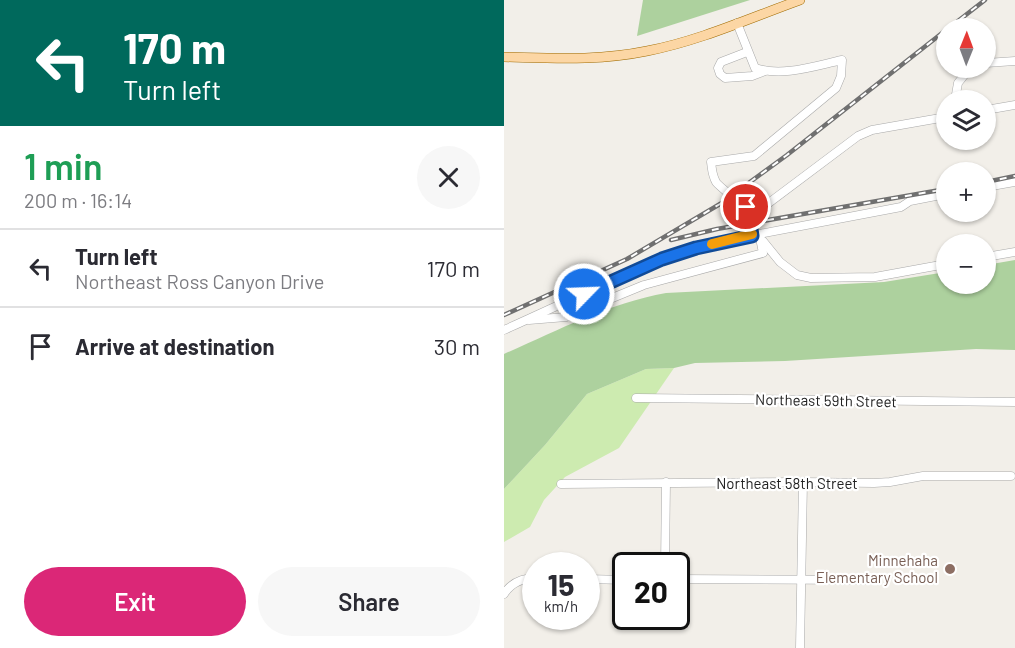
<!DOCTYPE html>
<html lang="en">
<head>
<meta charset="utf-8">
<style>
	:root { --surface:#fff; --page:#f7f7f7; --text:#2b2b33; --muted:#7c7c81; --line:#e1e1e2; --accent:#db2777 }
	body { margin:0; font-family:Barlow,sans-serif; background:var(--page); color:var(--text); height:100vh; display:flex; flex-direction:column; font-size:22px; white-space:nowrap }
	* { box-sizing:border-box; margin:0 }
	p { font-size:20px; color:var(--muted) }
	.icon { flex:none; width:33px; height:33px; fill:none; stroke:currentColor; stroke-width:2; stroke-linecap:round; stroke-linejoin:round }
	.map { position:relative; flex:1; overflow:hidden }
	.sheet { display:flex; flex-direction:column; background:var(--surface); width:504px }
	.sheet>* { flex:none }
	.top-card { background:#00695c; color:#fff; overflow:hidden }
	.needle { width:39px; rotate:1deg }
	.buttons { position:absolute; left:432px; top:18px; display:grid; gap:12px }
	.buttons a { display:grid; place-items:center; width:60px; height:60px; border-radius:50%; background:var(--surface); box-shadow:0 2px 4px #0004; font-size:30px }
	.speed { position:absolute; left:18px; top:552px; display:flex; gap:12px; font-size:30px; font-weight:700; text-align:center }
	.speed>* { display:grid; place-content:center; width:78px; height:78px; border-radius:50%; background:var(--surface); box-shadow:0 2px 4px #0004; line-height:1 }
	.speed small { font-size:15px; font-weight:400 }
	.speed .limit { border:3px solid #111; border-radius:9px; background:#fff; color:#111 }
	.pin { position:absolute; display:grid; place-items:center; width:51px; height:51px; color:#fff; margin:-26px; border:3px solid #fff; border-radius:50%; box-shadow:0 2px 6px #0007 }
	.me { position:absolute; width:66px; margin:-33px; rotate:66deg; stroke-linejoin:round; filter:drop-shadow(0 0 4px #0008) }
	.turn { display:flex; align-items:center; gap:21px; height:126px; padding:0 24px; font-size:27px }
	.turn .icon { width:78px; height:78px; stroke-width:2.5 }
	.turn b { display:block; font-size:42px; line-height:51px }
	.round { display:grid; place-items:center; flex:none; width:63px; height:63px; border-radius:32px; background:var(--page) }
	.head { display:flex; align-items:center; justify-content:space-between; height:102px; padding:0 24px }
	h1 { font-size:36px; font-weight:600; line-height:45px; color:#1e9e55 }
	.action { display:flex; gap:12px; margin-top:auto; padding:12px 24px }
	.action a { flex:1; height:69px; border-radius:36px; background:var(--accent); color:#fff; font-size:24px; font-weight:600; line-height:69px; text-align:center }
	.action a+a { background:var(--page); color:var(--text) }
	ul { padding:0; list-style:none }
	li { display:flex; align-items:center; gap:18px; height:78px; padding:0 24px; border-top:2px solid var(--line) }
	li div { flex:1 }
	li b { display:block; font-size:22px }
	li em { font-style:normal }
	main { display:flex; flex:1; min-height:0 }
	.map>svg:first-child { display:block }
	.grass { fill:#cdebb0 }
	.forest { fill:#add19e }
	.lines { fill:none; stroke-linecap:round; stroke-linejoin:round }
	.minor-casing { stroke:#a9a9a9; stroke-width:9 }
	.major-casing { stroke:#a06b00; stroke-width:10 }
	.minor { stroke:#fff; stroke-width:8 }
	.major { stroke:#fcd6a4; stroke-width:9 }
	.rail-casing { stroke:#707070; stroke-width:4.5 }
	.rail { stroke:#fff; stroke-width:2; stroke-dasharray:7; stroke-linecap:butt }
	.route-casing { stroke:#114b97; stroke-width:15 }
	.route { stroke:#1a73e8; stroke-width:10 }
	.slow { stroke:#f59e0b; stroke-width:10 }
	.education-dot { fill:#8d6e63; stroke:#fff; stroke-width:2 }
	.labels { text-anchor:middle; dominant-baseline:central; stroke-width:4.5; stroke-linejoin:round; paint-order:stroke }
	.street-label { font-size:15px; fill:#222; stroke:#fff }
	.education-label { font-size:15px; fill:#785e54; stroke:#fff; text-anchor:end }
</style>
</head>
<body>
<main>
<section class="sheet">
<div class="top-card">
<div class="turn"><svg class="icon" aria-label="left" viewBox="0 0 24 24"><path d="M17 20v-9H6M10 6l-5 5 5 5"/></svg><div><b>170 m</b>Turn left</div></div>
</div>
<div class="head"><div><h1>1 min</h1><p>200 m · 16:14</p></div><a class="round"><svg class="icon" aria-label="close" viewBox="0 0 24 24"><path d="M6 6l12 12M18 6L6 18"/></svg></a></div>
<ul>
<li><svg class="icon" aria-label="left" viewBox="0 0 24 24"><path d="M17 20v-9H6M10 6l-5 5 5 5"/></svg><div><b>Turn left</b><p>Northeast Ross Canyon Drive</p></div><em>170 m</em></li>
<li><svg class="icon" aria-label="arrive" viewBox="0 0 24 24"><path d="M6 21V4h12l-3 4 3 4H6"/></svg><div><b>Arrive at destination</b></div><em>30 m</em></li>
</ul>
<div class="action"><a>Exit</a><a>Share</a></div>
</section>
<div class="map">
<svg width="511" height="648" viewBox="0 0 511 648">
	<rect width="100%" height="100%" fill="#f2efe9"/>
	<polygon class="grass" points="170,368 115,448 61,477 40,500 26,527 0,542 0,489 41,445 83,394 142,369"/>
	<g class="forest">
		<polygon points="139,0 246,0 133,36"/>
		<path d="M511 260V350L472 349 281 361 191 363 170 368 142 369 83 394 41 445 0 489V354C53 331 105 303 162 293L380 282 442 272V284H482V265Z"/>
	</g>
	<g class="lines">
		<defs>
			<g id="minor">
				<path d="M233 23 251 68C278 77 310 66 338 60L337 76 332 88 250 156 207 162C208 169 208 175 212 182 214 186 243 208 250 214"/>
				<polyline points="243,52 217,62 214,68 216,74 221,78 248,76 261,71"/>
				<polyline points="482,63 511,61"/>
				<polyline points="451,100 454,83 466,68"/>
				<polyline points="482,110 511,105"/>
				<polyline points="482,187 511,182"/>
				<polyline points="250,235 397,207 406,201 442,194"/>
				<polyline points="259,241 276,262 293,275 307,278 371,277 442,264"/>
				<polyline points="482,257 511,252"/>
				<polyline points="25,320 62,317 140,285 259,253 256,238 248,236"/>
				<path d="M0 330C81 294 160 252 248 236L246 223 250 214 354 136 368 130 442 117"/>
				<polyline points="132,398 511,402"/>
				<polyline points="57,484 299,482 370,483 386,482 419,476 507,476"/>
				<polyline points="161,566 162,482"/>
				<polyline points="82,579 122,580"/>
				<polyline points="172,579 370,580"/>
				<path d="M0 594C7 583 18 578 32 578"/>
				<polyline points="296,648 299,482"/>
			</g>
			<path id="major" d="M0 57C48 58 95 61 143 51 195 41 246 18 296 0"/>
		</defs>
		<use href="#minor" class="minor-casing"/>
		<use href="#major" class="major-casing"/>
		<use href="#minor" class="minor"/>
		<use href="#major" class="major"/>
		<defs>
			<g id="rail">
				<polyline points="445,28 481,0"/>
				<polyline points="482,182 511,176"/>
				<polyline points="167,240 213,229 442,189"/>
				<polyline points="0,315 123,259 216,204 283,155 442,30"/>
			</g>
		</defs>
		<use href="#rail" class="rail-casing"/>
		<use href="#rail" class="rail"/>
	</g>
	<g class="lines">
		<defs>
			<polyline id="route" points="80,294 158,259 192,248 248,236 246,223 250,214 242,207"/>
		</defs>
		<use href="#route" class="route-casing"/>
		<use href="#route" class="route"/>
		<polyline class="slow" points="208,244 248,234"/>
	</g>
	<circle class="education-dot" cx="446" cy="569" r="6"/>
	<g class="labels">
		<g class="street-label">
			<text transform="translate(322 400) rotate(1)">Northeast 59th Street</text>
			<text x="283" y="483">Northeast 58th Street</text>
		</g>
		<g class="education-label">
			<text x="434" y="560">Minnehaha<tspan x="434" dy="17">Elementary School</tspan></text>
		</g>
	</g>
</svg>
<div class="buttons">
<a><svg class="needle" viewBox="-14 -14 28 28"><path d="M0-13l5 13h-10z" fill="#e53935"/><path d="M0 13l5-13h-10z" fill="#7c7c81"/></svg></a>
<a><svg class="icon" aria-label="layers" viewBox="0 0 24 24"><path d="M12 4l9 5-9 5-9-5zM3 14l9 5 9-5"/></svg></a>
<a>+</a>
<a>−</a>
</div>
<div class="speed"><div>15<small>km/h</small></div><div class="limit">20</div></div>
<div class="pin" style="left:242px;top:207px;background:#d93025"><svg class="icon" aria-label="arrive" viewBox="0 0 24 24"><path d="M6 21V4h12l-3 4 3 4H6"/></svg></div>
<svg class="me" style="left:80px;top:294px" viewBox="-20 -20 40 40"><circle r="17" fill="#1a73e8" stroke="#fff" stroke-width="3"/><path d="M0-11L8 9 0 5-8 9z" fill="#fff"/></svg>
</div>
</main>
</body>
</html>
